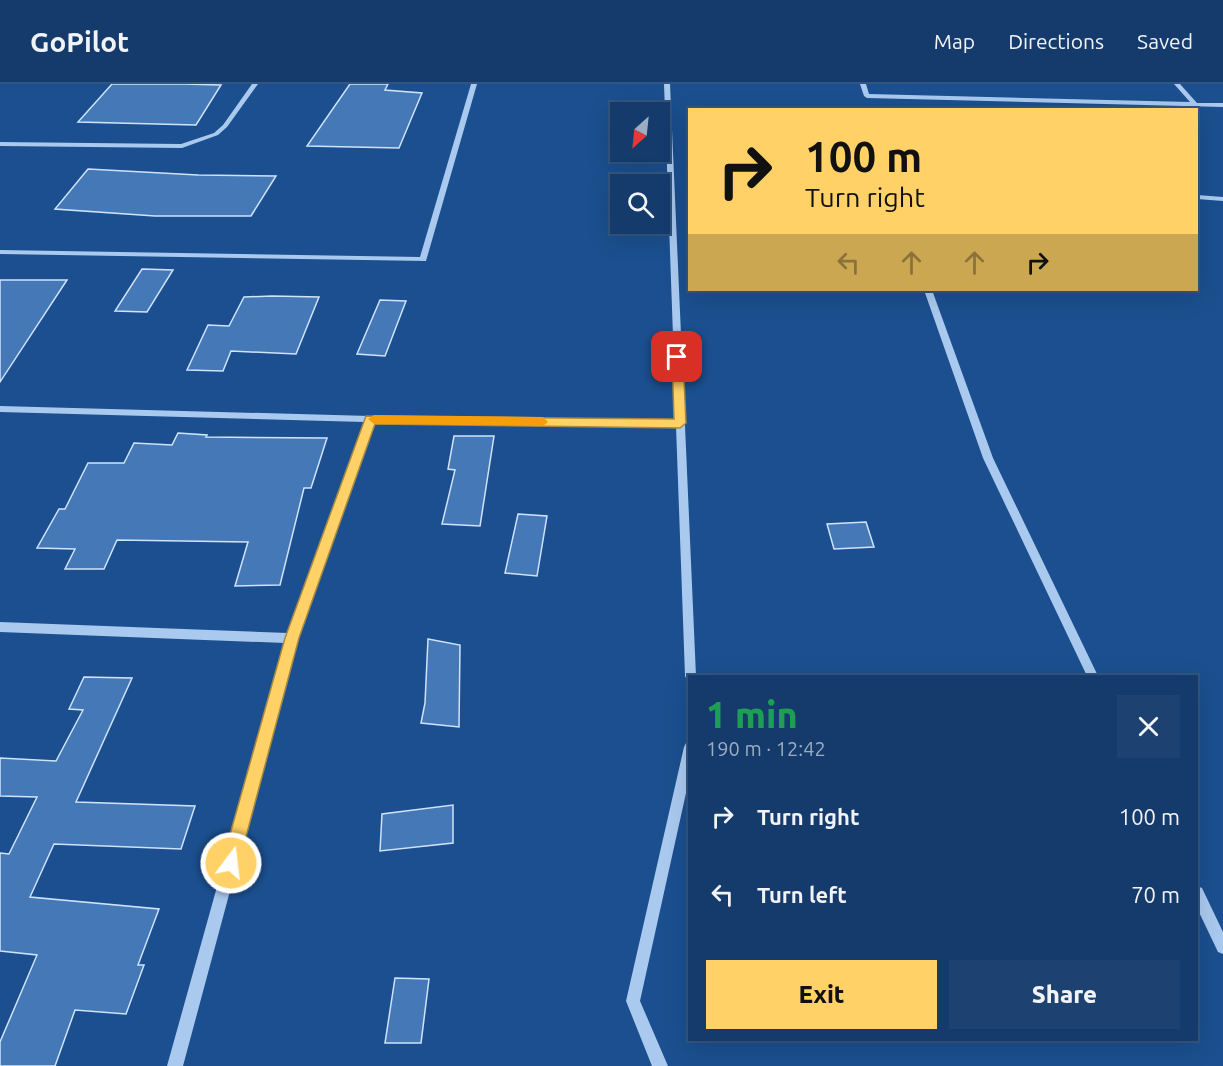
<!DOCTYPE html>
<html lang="en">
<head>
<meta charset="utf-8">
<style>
	:root { --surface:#143b6b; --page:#1d4271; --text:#f1f3f6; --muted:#9dadc1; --line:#33557e; --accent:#ffd166 }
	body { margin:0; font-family:Ubuntu,sans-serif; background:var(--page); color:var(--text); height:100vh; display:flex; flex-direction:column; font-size:22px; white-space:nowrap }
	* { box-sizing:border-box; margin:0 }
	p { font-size:20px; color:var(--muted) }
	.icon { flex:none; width:33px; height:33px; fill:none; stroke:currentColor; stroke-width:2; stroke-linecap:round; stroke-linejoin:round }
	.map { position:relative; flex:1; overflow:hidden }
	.drawer { position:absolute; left:688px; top:591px; width:510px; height:366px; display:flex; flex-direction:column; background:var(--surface); border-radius:0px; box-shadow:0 6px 24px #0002,0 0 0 2px var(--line) }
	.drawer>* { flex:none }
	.hud { position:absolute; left:688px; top:24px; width:510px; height:183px; border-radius:0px; box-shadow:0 6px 24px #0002,0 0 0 2px var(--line); background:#ffd166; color:#111; overflow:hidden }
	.needle { width:39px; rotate:207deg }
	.controls { position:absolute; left:610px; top:18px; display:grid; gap:12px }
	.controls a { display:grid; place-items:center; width:60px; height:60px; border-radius:0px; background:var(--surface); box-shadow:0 6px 24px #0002,0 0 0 2px var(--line); font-size:30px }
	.pin { position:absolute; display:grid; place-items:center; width:51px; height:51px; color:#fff; margin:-26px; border-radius:12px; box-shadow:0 3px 9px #0006 }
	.me { position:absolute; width:66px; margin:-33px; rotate:15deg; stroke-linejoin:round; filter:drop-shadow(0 0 4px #0008) }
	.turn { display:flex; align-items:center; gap:21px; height:126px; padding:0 18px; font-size:27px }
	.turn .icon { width:78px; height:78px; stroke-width:2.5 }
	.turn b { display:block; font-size:42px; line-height:51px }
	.lanes { display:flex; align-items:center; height:57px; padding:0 18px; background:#0003; justify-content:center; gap:30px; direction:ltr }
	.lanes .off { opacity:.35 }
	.round { display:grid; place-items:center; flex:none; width:63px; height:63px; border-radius:0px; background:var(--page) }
	.head { display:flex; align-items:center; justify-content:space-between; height:102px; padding:0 18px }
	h1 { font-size:36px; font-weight:800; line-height:45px; color:#1e9e55 }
	.button { display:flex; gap:12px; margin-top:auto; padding:12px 18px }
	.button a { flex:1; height:69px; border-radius:0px; background:var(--accent); color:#111; font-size:24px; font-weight:800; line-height:69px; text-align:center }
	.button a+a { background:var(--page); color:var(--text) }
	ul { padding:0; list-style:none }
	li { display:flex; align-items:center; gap:18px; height:78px; padding:0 18px }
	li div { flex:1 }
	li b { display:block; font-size:22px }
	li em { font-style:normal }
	header { display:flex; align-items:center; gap:36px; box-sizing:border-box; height:84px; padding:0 30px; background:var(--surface); border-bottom:2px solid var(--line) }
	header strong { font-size:28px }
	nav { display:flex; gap:33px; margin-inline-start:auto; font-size:21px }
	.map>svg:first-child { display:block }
	.building { fill:#4478b7; stroke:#cfe3fa; stroke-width:1.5 }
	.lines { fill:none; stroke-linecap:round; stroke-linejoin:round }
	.minor { fill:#a9c9ee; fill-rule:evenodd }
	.route { fill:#ffd166; stroke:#a68842; stroke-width:1.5 }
	.slow { fill:#f59e0b }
</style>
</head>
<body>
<header>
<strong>GoPilot</strong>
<nav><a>Map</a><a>Directions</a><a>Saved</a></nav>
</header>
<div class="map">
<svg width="1223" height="982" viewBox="0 0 1223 982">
	<rect width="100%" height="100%" fill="#1b4f8f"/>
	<g class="building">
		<polygon points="112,0 184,0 221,1 196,41 78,38"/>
		<polygon points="350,0 388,0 385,6 422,9 399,64 307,62"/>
		<polygon points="88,85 198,91 276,92 251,132 155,132 55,125"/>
		<polygon points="142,185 173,186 147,228 115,227"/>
		<polygon points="0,196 67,196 0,298"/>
		<polygon points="272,212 319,213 296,270 231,267 223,287 187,286 208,241 229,242 244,213"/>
		<polygon points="380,216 406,217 385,272 357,270"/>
		<polygon points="178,349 207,351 206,353 327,354 311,404 304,404 280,501 235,502 248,458 117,456 104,485 65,485 75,465 37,464 59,425 65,425 88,379 124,379 134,359 172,361"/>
		<polygon points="454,352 494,352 480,442 442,440 455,386 448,385"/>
		<polygon points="518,430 547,432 537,492 505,489"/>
		<polygon points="866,438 874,463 834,465 827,440"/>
		<polygon points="428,555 460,561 459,643 421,639 425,619"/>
		<polygon points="84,593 132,594 76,718 195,722 181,765 54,760 30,813 159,825 138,881 144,881 126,930 75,926 55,982 0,982 0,958 37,871 0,867 0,769 9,770 37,713 0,712 0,674 56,677 83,626 69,625"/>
		<polygon points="453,721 453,759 380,767 382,730"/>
		<polygon points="395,894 429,895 421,959 385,959"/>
	</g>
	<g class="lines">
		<g class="minor">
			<polygon points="252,0 258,0 227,43 218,51 182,64 0,62 0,58 181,60 214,49 223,41"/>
			<polygon points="471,0 477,0 426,177 0,170 0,166 420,173"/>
			<polygon points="664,0 670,0 696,592 690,592 690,597 687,596 685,592 676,342 373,338 298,554 183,982 167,982 285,559 0,548 0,538 288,549 364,338 0,328 0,322 370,332 676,336"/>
			<polygon points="860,0 866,0 869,10 1190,18 1174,0 1180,0 1197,19 1223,19 1223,23 867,14 864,12"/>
			<polygon points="1197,111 1223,113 1223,117 1197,115"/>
			<polygon points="924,206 932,206 993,374 1098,592 1087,592 983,374"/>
			<polygon points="690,657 690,691 640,917 668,982 652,982 626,917 684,663 686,659"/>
			<polygon points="1197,802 1202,804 1223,848 1223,870 1218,868 1197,824"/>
		</g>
	</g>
	<polygon class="route" points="677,269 683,273 686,339 680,344 375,340 299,554 239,779 237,785 231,788 224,785 222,779 285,554 366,332 674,335 672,273"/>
	<polygon class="slow" points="374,331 543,333 548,338 543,342 374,340 368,335"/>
</svg>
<div class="controls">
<a><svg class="needle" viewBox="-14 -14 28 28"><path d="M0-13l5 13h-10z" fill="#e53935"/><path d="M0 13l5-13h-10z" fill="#9dadc1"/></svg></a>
<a><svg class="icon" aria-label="search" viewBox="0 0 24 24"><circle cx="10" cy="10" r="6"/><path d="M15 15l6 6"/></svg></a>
</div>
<div class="pin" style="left:677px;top:273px;background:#d93025"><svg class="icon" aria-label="arrive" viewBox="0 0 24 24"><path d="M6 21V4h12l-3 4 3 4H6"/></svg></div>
<svg class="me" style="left:231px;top:779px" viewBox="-20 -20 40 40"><circle r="17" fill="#ffd166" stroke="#fff" stroke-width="3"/><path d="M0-11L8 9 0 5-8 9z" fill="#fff"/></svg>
<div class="hud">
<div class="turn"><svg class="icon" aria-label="right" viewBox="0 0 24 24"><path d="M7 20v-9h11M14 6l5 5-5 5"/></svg><div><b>100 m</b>Turn right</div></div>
<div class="lanes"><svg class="icon off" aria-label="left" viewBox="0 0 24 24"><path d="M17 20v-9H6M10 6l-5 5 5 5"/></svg><svg class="icon off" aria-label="ahead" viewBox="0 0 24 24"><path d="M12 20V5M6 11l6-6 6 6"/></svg><svg class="icon off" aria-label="ahead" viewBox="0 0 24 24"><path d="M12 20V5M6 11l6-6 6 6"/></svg><svg class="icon" aria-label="right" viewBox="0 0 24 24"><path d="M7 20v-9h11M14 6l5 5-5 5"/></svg></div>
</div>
<section class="drawer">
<div class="head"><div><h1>1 min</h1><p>190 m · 12:42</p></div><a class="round"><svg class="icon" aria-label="close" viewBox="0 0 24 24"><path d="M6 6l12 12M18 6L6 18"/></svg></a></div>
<ul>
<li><svg class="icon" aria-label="right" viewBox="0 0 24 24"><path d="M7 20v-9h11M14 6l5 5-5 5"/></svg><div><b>Turn right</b></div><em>100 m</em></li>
<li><svg class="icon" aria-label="left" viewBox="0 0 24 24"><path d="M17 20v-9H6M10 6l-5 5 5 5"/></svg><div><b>Turn left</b></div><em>70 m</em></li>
</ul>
<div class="button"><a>Exit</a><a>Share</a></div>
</section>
</div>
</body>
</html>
